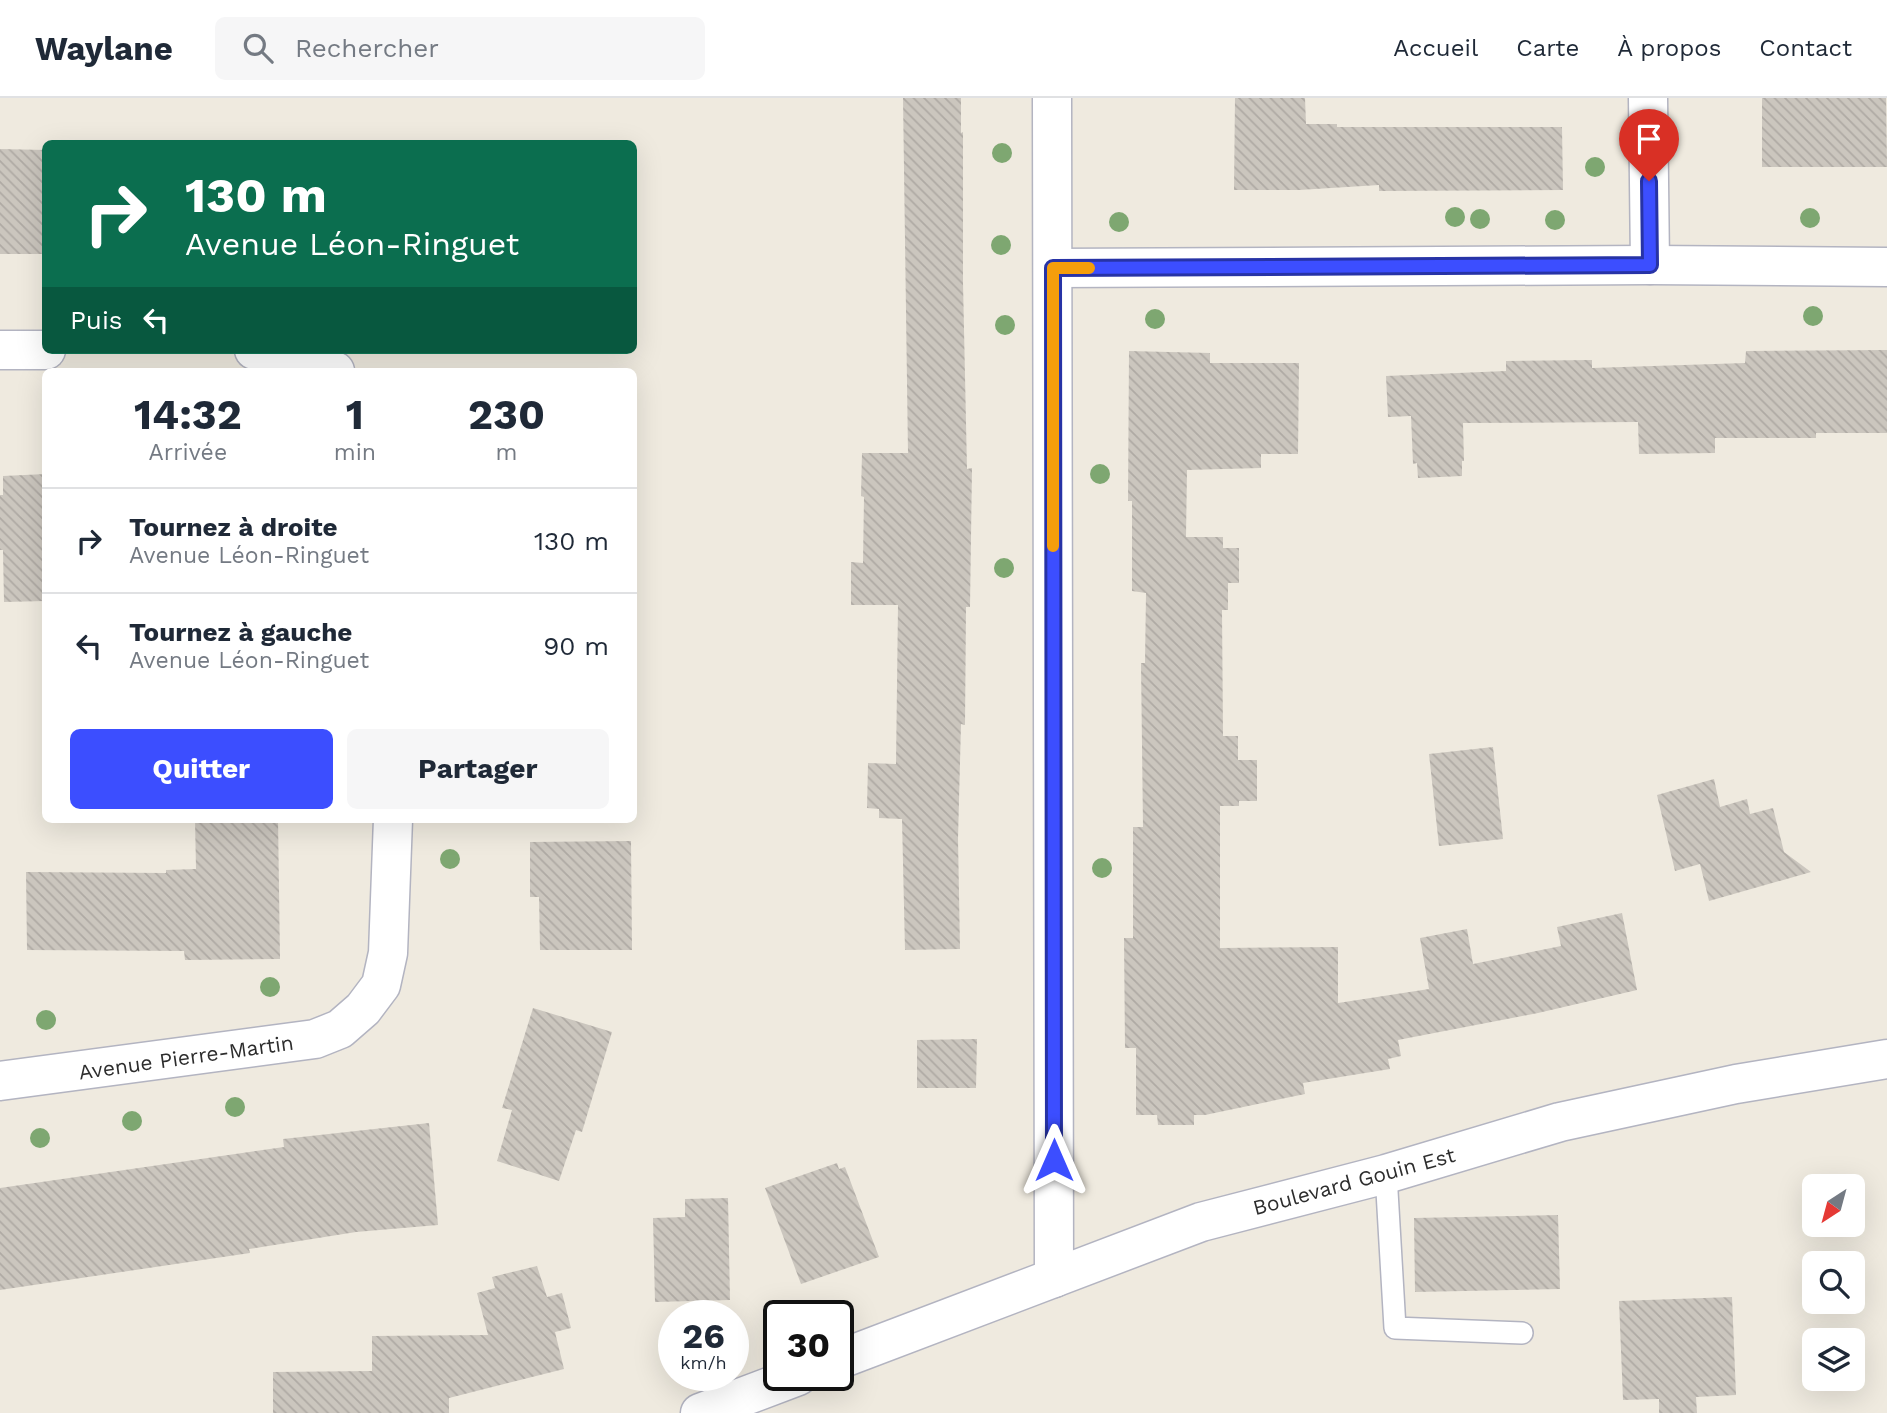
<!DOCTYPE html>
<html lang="fr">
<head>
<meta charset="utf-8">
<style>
	:root { --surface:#fff; --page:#f6f6f7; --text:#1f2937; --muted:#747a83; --line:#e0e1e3; --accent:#3c4eff }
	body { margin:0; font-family:"Work Sans",sans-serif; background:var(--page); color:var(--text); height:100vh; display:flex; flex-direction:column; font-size:26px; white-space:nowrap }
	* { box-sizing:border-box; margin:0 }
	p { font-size:23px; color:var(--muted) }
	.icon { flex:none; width:38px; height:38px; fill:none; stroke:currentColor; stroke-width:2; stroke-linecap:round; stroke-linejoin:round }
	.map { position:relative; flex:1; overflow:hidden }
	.sheet { position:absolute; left:42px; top:270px; width:595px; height:455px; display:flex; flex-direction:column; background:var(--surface); border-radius:10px; box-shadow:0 7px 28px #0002 }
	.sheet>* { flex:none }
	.hud { position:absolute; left:42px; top:42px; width:595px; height:214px; border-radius:10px; box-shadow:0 7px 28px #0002; background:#0b6e4f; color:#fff; overflow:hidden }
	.needle { width:46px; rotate:216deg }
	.controls { position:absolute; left:1802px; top:1076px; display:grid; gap:14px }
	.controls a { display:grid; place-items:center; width:63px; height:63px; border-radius:10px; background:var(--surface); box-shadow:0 7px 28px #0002; font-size:35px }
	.speed { position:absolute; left:658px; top:1202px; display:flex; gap:14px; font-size:35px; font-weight:700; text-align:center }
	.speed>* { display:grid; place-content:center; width:91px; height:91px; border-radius:50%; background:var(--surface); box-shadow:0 7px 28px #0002; line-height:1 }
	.speed small { font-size:18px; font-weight:400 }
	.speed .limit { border:4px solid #111; border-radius:10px; background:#fff; color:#111 }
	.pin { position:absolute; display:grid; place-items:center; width:60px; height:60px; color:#fff; margin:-72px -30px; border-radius:50% 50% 50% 0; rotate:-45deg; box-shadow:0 0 7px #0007 }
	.pin .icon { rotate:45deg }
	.me { position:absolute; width:77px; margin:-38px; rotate:0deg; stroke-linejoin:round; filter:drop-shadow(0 0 5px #0008) }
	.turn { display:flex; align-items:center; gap:24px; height:147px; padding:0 28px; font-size:32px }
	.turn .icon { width:91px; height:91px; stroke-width:2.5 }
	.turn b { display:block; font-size:49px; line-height:60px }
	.then { display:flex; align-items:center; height:66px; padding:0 28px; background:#0003; gap:14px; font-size:26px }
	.eta { display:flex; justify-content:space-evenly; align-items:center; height:119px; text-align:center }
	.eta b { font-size:42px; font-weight:700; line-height:49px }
	.action { display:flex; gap:14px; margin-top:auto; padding:14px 28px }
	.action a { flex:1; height:80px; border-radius:10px; background:var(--accent); color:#fff; font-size:28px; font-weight:700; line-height:80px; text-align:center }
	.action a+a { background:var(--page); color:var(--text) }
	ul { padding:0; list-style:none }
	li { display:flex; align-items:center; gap:21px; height:105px; padding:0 28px; border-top:2px solid var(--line) }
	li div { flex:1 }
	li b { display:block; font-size:26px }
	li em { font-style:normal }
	header { display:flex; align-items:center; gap:42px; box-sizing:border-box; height:98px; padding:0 35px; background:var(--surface); border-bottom:2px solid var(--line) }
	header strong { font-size:33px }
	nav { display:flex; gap:38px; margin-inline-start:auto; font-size:24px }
	.search { width:490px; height:63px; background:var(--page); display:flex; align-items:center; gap:18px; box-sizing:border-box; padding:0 24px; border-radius:10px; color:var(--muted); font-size:26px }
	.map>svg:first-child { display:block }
	.building { fill:url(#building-back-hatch) }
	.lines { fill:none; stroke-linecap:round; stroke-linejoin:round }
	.service-casing { stroke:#b3b4c1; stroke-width:24 }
	.minor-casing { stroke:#b3b4c1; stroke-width:41 }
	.tertiary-casing { stroke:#b3b4c1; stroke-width:41 }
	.service { stroke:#fff; stroke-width:21 }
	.minor { stroke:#fff; stroke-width:38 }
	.tertiary { stroke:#fff; stroke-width:38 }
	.tree { fill:#7ea771 }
	.route-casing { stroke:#2733a6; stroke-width:18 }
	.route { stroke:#3c4eff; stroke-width:12 }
	.slow { stroke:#f59e0b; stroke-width:12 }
	.labels { text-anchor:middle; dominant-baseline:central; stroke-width:6; stroke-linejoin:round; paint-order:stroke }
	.street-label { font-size:21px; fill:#2d2d2d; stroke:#fff }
</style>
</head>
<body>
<header>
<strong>Waylane</strong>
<div class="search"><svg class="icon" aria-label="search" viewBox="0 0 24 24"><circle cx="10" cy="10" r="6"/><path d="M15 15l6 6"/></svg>Rechercher</div>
<nav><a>Accueil</a><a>Carte</a><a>À propos</a><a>Contact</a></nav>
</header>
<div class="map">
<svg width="1887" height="1315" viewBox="0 0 1887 1315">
	<defs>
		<pattern id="building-back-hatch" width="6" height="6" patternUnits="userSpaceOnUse" patternTransform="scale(1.75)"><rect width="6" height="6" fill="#cbc6be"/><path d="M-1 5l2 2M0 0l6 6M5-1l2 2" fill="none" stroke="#afaaa4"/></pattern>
	</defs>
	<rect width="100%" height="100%" fill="#efeadf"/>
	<g class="building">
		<polygon points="903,0 961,0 961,35 963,34 963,185 967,371 972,370 970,509 966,509 965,627 961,626 958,741 960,851 905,852 902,721 879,720 879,711 867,710 868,665 896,666 898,507 851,507 851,464 863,465 864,399 861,398 862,355 908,355"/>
		<polygon points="1235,0 1305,0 1306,26 1337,26 1337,29 1562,29 1563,92 1379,93 1379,87 1299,92 1234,92"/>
		<polygon points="1762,0 1886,0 1887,69 1762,69"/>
		<polygon points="0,51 46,52 46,156 0,156"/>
		<polygon points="1887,252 1887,335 1816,335 1816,340 1715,340 1715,355 1639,356 1638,324 1463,325 1464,363 1462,363 1462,378 1418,380 1417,365 1413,366 1411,318 1388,319 1386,278 1506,273 1506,263 1592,262 1592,270 1745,265 1746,253"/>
		<polygon points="1129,253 1210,255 1210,265 1299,265 1298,356 1261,356 1261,370 1187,372 1186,439 1223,439 1223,450 1239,450 1239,485 1228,485 1228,512 1222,512 1223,638 1238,638 1238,662 1257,662 1257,703 1239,703 1239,708 1220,708 1220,850 1338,849 1338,905 1429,891 1420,840 1467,831 1473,866 1561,848 1557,829 1622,815 1637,892 1538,915 1398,942 1401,958 1388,961 1390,971 1303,985 1305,996 1205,1017 1194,1017 1194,1027 1158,1027 1157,1017 1136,1017 1136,950 1125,950 1124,840 1133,840 1133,729 1143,729 1141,565 1145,565 1146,495 1132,493 1132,403 1128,403"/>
		<polygon points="46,376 46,503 4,504 3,452 0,452 0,397 3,397 3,378"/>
		<polygon points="1493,649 1503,741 1439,748 1429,656"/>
		<polygon points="1714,681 1720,709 1747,701 1750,716 1773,710 1784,754 1811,774 1709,803 1700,766 1675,773 1657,697"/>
		<polygon points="195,721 278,721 280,861 185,862 184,853 27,852 26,774 166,775 166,772 196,771"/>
		<polygon points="631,743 632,852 540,852 539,799 530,799 530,744"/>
		<polygon points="533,910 612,934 582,1034 576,1032 559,1083 497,1063 512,1012 502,1010"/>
		<polygon points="977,941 976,990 917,990 917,942"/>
		<polygon points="429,1025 438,1127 356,1134 249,1151 250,1155 0,1192 0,1090 284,1049 283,1041"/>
		<polygon points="837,1065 839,1071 845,1069 879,1159 801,1186 765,1090"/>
		<polygon points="728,1100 730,1202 655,1204 653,1120 685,1119 685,1101"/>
		<polygon points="1558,1117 1560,1191 1415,1194 1414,1120"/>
		<polygon points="537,1168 547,1199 562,1195 571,1230 555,1234 564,1271 449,1300 449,1315 273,1315 273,1274 372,1273 372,1238 488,1237 477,1195 495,1190 492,1179"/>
		<polygon points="1732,1199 1736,1297 1696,1299 1697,1315 1659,1315 1659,1301 1623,1302 1619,1203"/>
	</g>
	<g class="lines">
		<defs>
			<polyline id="service" points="1386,1076 1395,1230 1522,1235"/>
			<g id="minor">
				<polyline points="1052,0 1054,1180"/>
				<polyline points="1648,0 1650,167"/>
				<polyline points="1053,170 1650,167 1887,169"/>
				<polyline points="0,252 46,252"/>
				<polyline points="254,252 315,264 335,273"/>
				<polyline points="0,983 315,941 340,931 363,911 381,887 388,855 393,721"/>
			</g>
			<g id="tertiary">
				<polyline points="838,1262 1201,1124 1386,1076 1560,1024 1736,986 1887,961"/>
				<polyline points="700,1315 798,1278"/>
			</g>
		</defs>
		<use href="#service" class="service-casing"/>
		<use href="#minor" class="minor-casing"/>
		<use href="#tertiary" class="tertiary-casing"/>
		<use href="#service" class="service"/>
		<use href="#minor" class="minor"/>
		<use href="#tertiary" class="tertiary"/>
	</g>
	<g class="tree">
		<circle cx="1002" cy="55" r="10"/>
		<circle cx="1595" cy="69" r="10"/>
		<circle cx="1455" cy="119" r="10"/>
		<circle cx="1810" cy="120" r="10"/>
		<circle cx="1480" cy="121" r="10"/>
		<circle cx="1555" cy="122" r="10"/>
		<circle cx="1119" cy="124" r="10"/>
		<circle cx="1001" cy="147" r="10"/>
		<circle cx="1813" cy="218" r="10"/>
		<circle cx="1155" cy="221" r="10"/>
		<circle cx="1005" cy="227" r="10"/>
		<circle cx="1100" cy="376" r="10"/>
		<circle cx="1004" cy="470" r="10"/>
		<circle cx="450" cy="761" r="10"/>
		<circle cx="1102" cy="770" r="10"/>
		<circle cx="270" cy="889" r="10"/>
		<circle cx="46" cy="922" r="10"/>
		<circle cx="235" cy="1009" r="10"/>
		<circle cx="132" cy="1023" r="10"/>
		<circle cx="40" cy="1040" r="10"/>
	</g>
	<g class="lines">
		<defs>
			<polyline id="route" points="1054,1062 1053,170 1650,167 1649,83"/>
		</defs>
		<use href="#route" class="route-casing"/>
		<use href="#route" class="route"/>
		<polyline class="slow" points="1053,448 1053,170 1089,170"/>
	</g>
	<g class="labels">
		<g class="street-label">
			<text transform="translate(186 959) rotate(-8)">Avenue Pierre-Martin</text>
			<text transform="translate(1354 1083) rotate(-15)">Boulevard Gouin Est</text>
		</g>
	</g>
</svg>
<div class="controls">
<a><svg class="needle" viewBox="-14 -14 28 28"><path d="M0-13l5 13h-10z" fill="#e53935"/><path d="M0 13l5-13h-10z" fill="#747a83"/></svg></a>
<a><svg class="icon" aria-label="search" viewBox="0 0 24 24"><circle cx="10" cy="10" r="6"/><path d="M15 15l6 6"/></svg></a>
<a><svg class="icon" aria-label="layers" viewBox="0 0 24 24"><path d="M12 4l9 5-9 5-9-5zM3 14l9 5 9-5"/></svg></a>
</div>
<div class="speed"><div>26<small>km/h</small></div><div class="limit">30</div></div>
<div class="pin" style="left:1649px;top:83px;background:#d93025"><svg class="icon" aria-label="arrive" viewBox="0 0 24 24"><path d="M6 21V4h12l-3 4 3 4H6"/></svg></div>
<svg class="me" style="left:1054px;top:1062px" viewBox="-20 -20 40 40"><path d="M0-17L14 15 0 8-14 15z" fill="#3c4eff" stroke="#fff" stroke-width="4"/></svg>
<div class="hud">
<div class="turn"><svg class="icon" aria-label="right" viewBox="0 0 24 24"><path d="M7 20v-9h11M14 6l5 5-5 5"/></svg><div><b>130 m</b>Avenue Léon-Ringuet</div></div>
<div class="then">Puis<svg class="icon" aria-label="left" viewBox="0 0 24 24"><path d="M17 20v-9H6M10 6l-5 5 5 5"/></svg></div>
</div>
<section class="sheet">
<div class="eta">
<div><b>14:32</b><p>Arrivée</p></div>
<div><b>1</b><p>min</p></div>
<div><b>230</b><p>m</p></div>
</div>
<ul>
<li><svg class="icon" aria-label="right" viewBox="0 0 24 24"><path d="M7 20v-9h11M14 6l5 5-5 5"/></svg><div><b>Tournez à droite</b><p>Avenue Léon-Ringuet</p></div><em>130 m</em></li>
<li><svg class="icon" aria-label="left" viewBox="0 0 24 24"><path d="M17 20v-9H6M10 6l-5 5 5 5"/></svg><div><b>Tournez à gauche</b><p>Avenue Léon-Ringuet</p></div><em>90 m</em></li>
</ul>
<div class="action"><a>Quitter</a><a>Partager</a></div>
</section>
</div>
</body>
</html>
